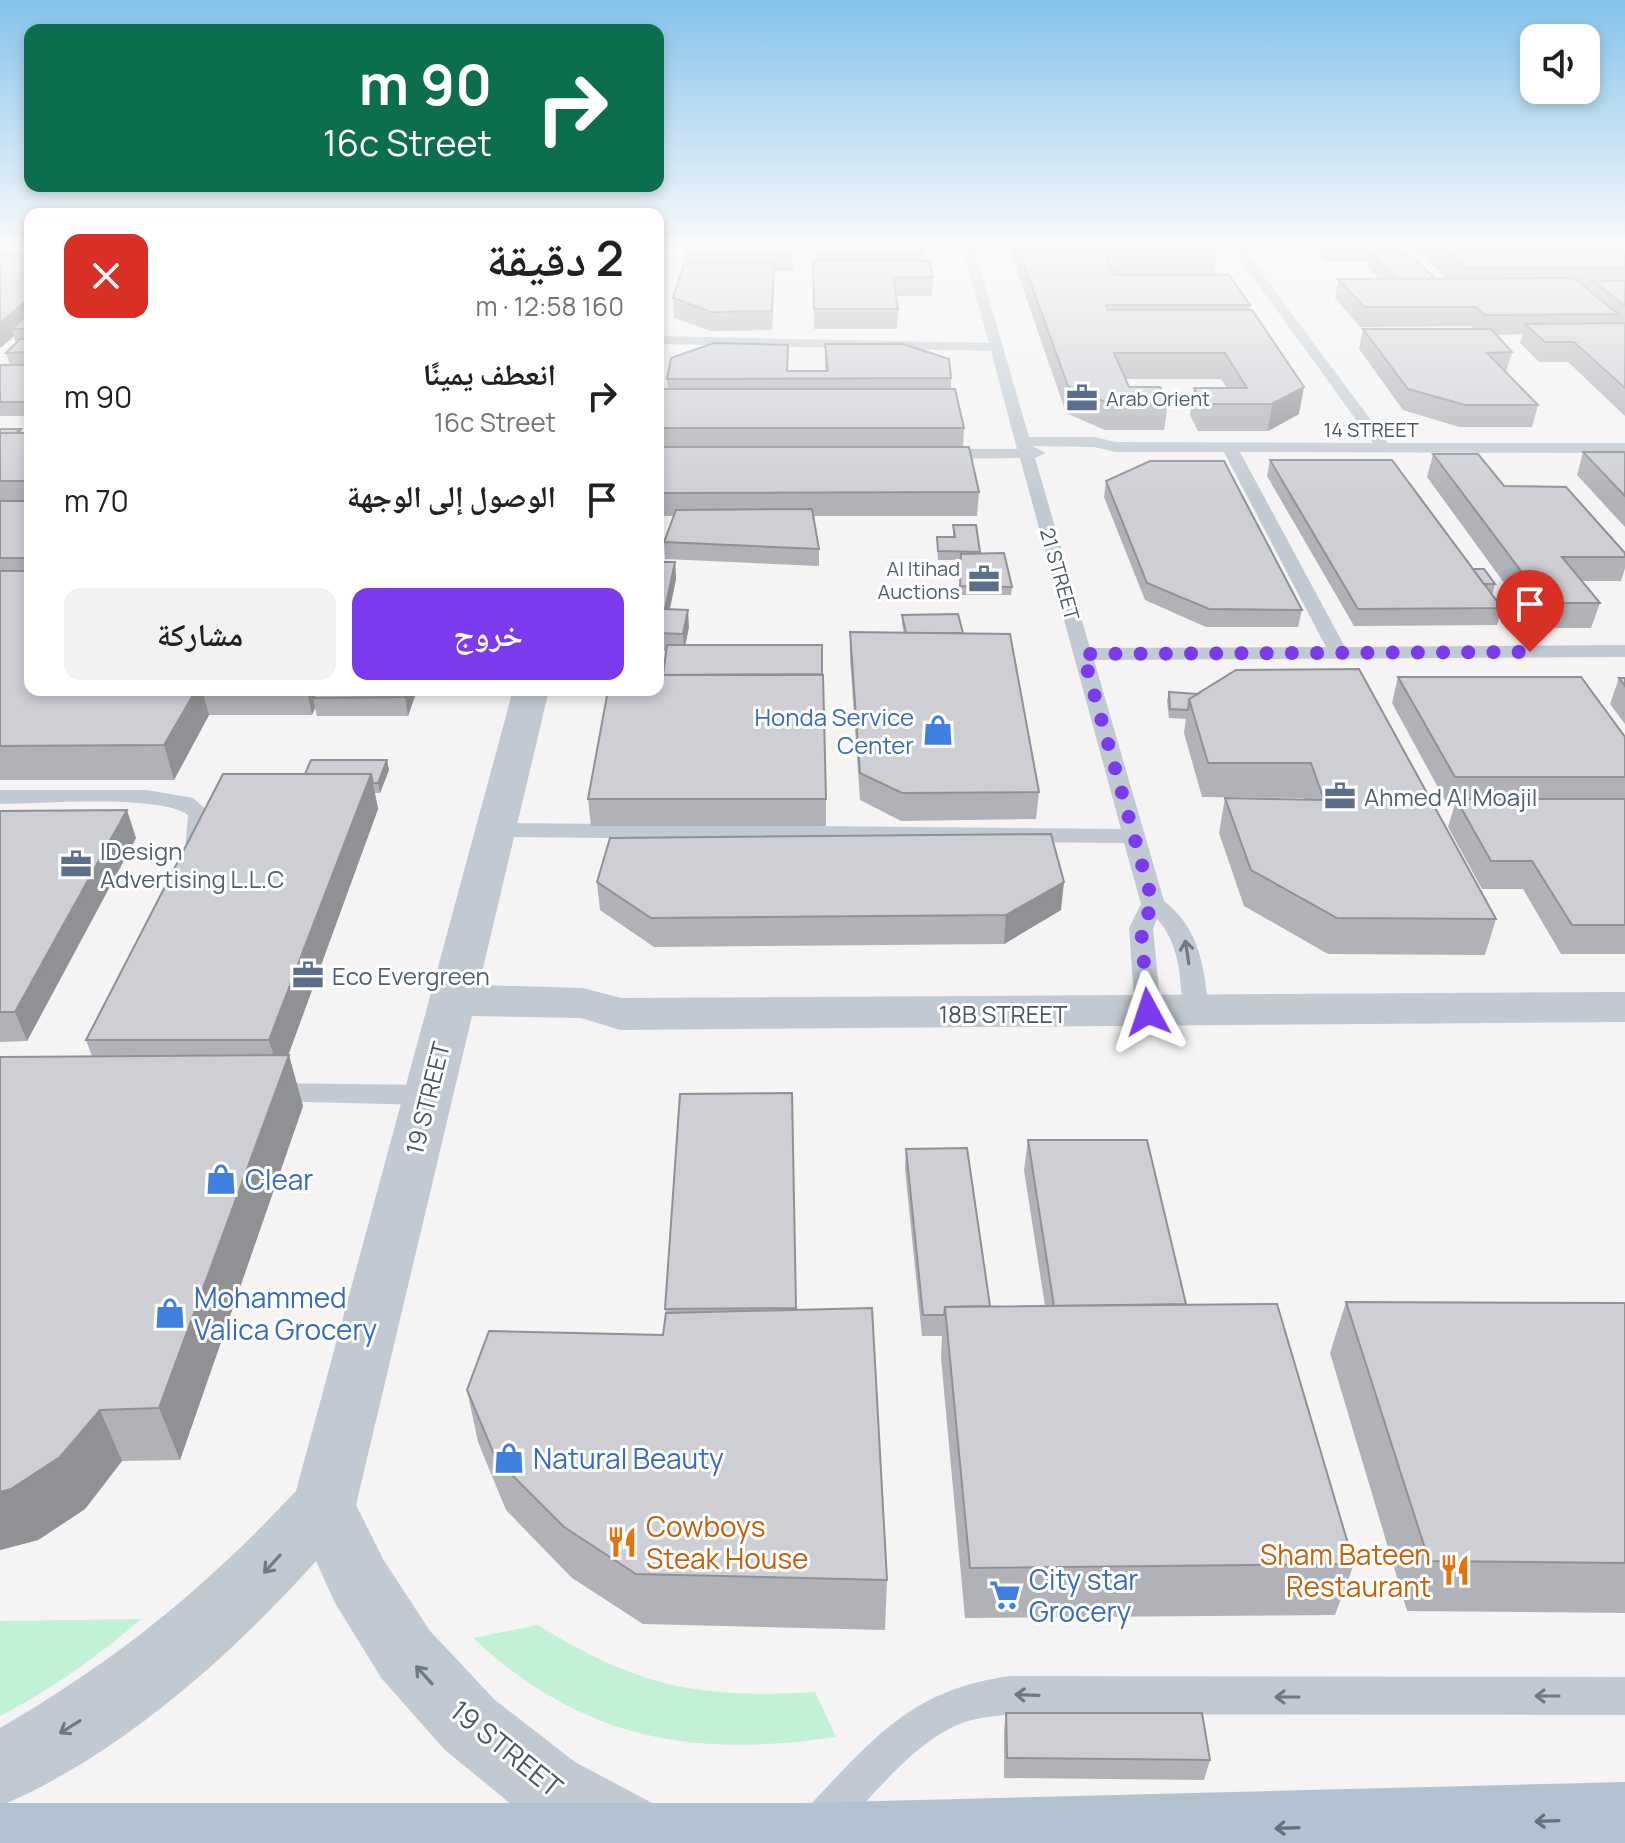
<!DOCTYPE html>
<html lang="ar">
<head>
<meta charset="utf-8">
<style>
	:root { --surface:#fff; --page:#f2f2f2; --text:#202124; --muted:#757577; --accent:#7c3aed }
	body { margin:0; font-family:Manrope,"Noto Naskh Arabic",sans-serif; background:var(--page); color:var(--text); direction:rtl; height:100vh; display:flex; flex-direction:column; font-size:30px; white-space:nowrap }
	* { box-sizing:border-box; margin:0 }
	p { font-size:26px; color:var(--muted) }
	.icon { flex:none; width:44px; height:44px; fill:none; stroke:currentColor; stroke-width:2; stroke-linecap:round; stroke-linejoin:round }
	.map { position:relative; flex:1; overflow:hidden; direction:ltr }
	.sheet { position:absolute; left:24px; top:208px; width:640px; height:488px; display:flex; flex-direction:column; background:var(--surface); border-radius:16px; box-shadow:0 4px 12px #0003; direction:rtl }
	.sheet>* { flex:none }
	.banner { position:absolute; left:24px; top:24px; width:640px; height:168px; border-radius:16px; box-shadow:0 4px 12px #0003; direction:rtl; background:#0b6e4f; color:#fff; overflow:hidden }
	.controls { position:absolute; left:1520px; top:24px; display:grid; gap:16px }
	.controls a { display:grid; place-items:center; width:80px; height:80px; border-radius:16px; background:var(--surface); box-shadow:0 4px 12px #0003; font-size:40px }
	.pin { position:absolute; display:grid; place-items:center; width:68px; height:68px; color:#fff; margin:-82px -34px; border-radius:50% 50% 50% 0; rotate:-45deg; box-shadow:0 0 8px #0007 }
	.pin .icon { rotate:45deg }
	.me { position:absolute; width:88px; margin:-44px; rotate:355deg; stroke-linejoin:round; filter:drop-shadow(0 0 6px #0008) }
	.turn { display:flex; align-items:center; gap:28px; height:168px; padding:0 40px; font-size:36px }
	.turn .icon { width:104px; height:104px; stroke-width:2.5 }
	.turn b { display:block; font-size:56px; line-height:68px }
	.round { display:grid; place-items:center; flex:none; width:84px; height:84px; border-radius:16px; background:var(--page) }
	.head { display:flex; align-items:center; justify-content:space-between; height:136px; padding:0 40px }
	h1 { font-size:48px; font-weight:600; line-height:60px }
	.primary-button { display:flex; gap:16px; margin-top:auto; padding:16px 40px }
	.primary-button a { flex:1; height:92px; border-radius:16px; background:var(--accent); color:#fff; font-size:32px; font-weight:600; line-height:92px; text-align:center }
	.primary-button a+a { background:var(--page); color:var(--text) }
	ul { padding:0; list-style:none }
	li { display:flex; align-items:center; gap:24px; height:104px; padding:0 40px }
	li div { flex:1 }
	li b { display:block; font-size:30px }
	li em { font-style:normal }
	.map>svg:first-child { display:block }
	.green { fill:#c3f1d5 }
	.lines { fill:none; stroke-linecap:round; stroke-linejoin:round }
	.service { fill:#c1cad2; fill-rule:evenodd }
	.minor { fill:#c1cad2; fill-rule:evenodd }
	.primary { fill:#b3c2d1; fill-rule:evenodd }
	.wall { fill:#b0b2b7 }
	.shaded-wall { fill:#909195 }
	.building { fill:#cdcfd5; stroke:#909195; stroke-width:2 }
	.oneway { stroke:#6e7983 }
	.oneway2 { stroke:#64717d }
	.route { stroke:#7c3aed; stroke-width:14; stroke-dasharray:0 25.2 }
	.labels { text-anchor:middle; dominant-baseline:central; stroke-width:6; stroke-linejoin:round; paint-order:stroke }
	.far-service-label { font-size:20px; fill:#4e5e75; stroke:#fff; text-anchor:start }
	.far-street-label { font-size:20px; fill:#4a5661; stroke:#fff }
	.shop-label { font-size:24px; fill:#366cbe; stroke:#fff; text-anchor:end }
	.service-label { font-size:24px; fill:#4e5e75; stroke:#fff; text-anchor:start }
	.street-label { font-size:24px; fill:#4a5661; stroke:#fff }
	.near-shop-label { font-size:28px; fill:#366cbe; stroke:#fff; text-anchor:start }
	.near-food-label { font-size:28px; fill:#c56008; stroke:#fff; text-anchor:start }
	.near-street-label { font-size:28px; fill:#4a5661; stroke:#fff }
</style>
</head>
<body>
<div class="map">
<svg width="1625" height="1843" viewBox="0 0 1625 1843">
	<rect width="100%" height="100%" fill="#f5f3f3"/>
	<g class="green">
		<path d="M141 1619C97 1657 52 1689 0 1716V1621Z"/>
		<path d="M538 1625C637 1687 699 1699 815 1692L836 1737C692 1758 583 1740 473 1638Z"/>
	</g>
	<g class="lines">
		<g class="service">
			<path d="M961 243H973L1029 437H1094L1116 442 1373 443 1228 243H1239L1388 443H1625V453L1240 452 1345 647 1625 645V657L1094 660 1164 901C1201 930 1204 968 1209 1012L1205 1018 1196 1020 1187 1018 1183 1012C1180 979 1181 945 1157 919L1153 928 1161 1012 1157 1018 1148 1020 1139 1018 1135 1012 1129 928 1141 904 1124 843 495 837 484 830 495 823 1121 829 1020 458 939 459 931 454 939 449H1017L991 351 658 344V336L989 343ZM1032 446 1094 447 1116 452H1224L1326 647 1090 648 1035 458 1046 453Z"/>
			<path d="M0 790H147L193 798 210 813 207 851 204 856H188L185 851 188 815C159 794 41 804 0 804Z"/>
			<polygon points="266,1083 428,1085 438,1088 442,1095 438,1102 428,1105 266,1101 256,1099 252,1092 256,1085"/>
			<path d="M1011 1676 1625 1677V1715L1011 1714C997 1716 982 1717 968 1721 916 1737 869 1801 832 1839L824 1843 804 1839 798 1825 804 1811C871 1742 909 1689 1011 1676Z"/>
		</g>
		<path class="minor" d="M513 690H549L479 985 583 988 621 998 1625 992V1022L620 1030 581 1018 472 1016 356 1505 383 1559 430 1631 495 1700 575 1762 656 1805 667 1832 662 1843H575L523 1814 445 1750 382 1679 335 1603 316 1561C232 1655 119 1756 0 1806V1728C118 1659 202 1591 296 1491Z"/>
		<polygon class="primary" points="1625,1782 1625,1843 0,1843 0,1803 802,1803"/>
	</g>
	<g class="wall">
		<polygon points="0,243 30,243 30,416 0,416 0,365 10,365 6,353 16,343 14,336 0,348"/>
		<polygon points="793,243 793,271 774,271 772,330 711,331 674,318 673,298 687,264 686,253"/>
		<polygon points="816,243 921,243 923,253 923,261 933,277 932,296 896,296 898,309 897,329 814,329 813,261 817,261"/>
		<polygon points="1010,243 1090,243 1101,248 1117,248 1114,243 1199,243 1202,248 1216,258 1214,275 1250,305 1249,310 1299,414 1268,431 1198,431 1190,415 1194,388 1227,388 1221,379 1126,379 1129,387 1168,403 1164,430 1105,430 1066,413 1017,271 1017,261 1014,261"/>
		<polygon points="1310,243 1397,243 1403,250 1402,254 1436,279 1448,279 1409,243 1625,243 1625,416 1568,362 1539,362 1520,343 1523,334 1496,335 1512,352 1506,372 1538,405 1532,427 1459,427 1403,410 1359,349 1363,329 1474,329 1471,326 1360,327 1335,298 1338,279 1380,279 1368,267 1369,262 1326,262"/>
		<polygon points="825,344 951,378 951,389 964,428 963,447 979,492 977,516 813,516 819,549 819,566 665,559 664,542 674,516 658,516 658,422 668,389 667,379 788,371 825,371"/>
		<polygon points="0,429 21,429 22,433 30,433 30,690 417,690 408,716 317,716 315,708 312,715 209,715 174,780 0,780"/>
		<polygon points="1583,452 1625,452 1625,527 1577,475"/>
		<polygon points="1433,454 1504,486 1625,553 1625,568 1621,581 1581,581 1600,603 1591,628 1537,628 1427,477"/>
		<polygon points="1270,460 1473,569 1495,584 1493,593 1490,593 1502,608 1497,625 1354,626 1267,476"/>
		<polygon points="1106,481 1302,610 1298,627 1206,627 1145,600 1104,497"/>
		<polygon points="953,525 976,525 980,553 1012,587 1011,595 960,595 960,560 938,560 937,545 937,537 953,537"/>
		<polygon points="658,562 675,562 676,579 670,609 689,627 685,645 826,799 826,826 591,826 588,799 663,675 666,651 658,651"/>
		<polygon points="902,615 963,633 1039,792 1036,819 901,821 860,800 850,658 850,632 904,633 902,624"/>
		<polygon points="1236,670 1496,919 1485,955 1328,954 1244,906 1219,833 1225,798 1304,799 1303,798 1202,797 1184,733 1186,719 1169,718 1167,701 1169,692 1198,694"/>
		<polygon points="1398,677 1625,737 1625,954 1561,954 1523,889 1482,889 1448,827 1455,804 1447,804 1392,703"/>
		<polygon points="1619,678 1625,678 1625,724 1610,704"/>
		<polygon points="387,760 389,770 380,793 375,793 378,809 288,1055 303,1106 180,1460 122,1461 85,1509 38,1540 0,1550 0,1057 92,1056 86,1040 305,774"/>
		<polygon points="0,811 136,838 27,1041 0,1042"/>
		<polygon points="597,882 1061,910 1004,944 654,947 600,910"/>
		<polygon points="792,1093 796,1310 887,1580 885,1630 643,1624 572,1578 506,1510 478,1442 467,1390 663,1335 666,1316 665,1309"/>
		<polygon points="1028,1140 1186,1305 1354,1564 1335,1615 965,1618 941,1358 942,1336 922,1336 905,1169 906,1149 990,1306 1045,1306 1024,1170"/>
		<polygon points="1346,1302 1625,1303 1625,1613 1407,1611 1330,1353"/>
		<polygon points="1006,1713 1210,1760 1204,1780 1004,1778 1004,1732"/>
	</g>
	<g class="shaded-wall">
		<polygon points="774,263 774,281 772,330 772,311"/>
		<polygon points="30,297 30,322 12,329 14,336 0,348 0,323"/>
		<polygon points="1304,387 1299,414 1268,431 1272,404"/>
		<polygon points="675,562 676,579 666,626 665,609"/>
		<polygon points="688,610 689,627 684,651 683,634"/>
		<polygon points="196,690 202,690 209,715 174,780 164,745"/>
		<polygon points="307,690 323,690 313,698 315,708 312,715"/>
		<polygon points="408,690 417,690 408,716 405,697"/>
		<polygon points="387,760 389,770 380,793 378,783"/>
		<polygon points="371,774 378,809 280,1078 269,1040"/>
		<polygon points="127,810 136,838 27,1041 15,1012"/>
		<polygon points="1064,882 1061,910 1004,944 1006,915"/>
		<polygon points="289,1055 303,1106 180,1460 159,1408"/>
		<polygon points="100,1410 122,1461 85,1509 38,1540 0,1550 0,1492"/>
	</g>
	<g class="building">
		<polygon points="688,243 793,243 793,253 686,253"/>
		<polygon points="817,243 921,243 923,253 818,253"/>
		<polygon points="1013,243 1090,243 1090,245 1077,245 1077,248 1018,248 1019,249 1015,249"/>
		<polygon points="1122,243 1199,243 1202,248 1124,248"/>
		<polygon points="1323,243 1397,243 1403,250 1329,250"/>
		<polygon points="1439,243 1625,243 1625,267 1468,268"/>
		<polygon points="1077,245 1099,245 1101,248 1209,248 1216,258 1106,258 1114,275 1229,275 1250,305 1106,305 1108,310 1252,310 1304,387 1272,404 1202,404 1194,388 1247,388 1225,353 1114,353 1129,387 1160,387 1168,403 1108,403 1068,386 1018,248 1078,248"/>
		<polygon points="1371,254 1410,254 1435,279 1395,279"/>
		<polygon points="0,255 30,255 30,297 0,323"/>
		<polygon points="813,261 929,261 933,277 893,277 898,309 814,309"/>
		<polygon points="774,263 772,311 711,312 673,298 684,264"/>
		<polygon points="1574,278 1618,314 1485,315 1476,307 1364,307 1338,279"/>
		<polygon points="1593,281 1625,281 1625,306"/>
		<polygon points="30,313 30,329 12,329"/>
		<polygon points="1625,323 1625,388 1574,342 1545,342 1525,324"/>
		<polygon points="1363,329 1491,329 1512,352 1487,353 1538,405 1465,405 1408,389"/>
		<polygon points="20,339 30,339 30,352 6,353"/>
		<polygon points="714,343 788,345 787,371 828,371 825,344 903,344 949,359 951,378 667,379 671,358"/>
		<rect x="0" y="365" width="30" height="37"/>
		<polygon points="663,389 955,389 964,428 658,428"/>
		<polygon points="0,429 21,429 16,433 0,433"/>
		<rect x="0" y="433" width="30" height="48"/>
		<polygon points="658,447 969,447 979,492 658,493"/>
		<polygon points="1583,452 1625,452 1625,496"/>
		<polygon points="1433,454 1478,454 1504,486 1566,487 1625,553 1625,557 1562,557 1600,603 1545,603"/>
		<polygon points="1270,460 1392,460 1502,608 1358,609"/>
		<polygon points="1150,461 1224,461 1302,610 1209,609 1147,583 1106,481"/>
		<rect x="0" y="501" width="30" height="57"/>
		<polygon points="812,509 819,549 664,542 676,510"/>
		<polygon points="953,525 976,525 980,552 938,551 937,537 955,537"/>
		<polygon points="1004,553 1012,587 960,586 961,554"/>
		<polygon points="658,562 675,562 665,609 688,610 683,634 658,633"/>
		<polygon points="1473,569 1484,569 1495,584 1484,584"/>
		<polygon points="0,571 30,571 30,690 196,690 164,745 0,746"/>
		<polygon points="958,614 963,633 906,633 902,615"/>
		<polygon points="850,632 1010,634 1039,792 902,793 860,773"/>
		<polygon points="667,645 822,645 822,674 663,675"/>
		<polygon points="1359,669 1496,919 1337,918 1251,870 1225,798 1324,800 1311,763 1208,763 1189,699 1236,670"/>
		<polygon points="658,675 823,675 826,799 588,799 608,690 658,690"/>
		<polygon points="1398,677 1581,677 1625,737 1625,777 1455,777"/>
		<polygon points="1619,678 1625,678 1625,686"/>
		<polygon points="317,690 408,690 405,697 313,698"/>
		<polygon points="1169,692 1198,694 1189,699 1188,710 1170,709"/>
		<polygon points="311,760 387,760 378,783 373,783 371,774 305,774"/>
		<polygon points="223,774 371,774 269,1040 86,1040"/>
		<polygon points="1456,799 1625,799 1625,925 1572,925 1532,861 1491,861"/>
		<polygon points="127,810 15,1012 0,1012 0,811"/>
		<polygon points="1051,834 1064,882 1006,915 651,918 597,882 610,838"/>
		<polygon points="289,1055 159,1408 100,1410 60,1457 11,1489 0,1492 0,1057"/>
		<polygon points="792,1093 796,1308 665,1309 680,1094"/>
		<polygon points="1028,1140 1147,1140 1186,1304 1054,1306"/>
		<polygon points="967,1148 990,1306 945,1307 944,1315 923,1315 906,1149"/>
		<polygon points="1346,1302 1625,1303 1625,1563 1429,1561"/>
		<polygon points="1277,1304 1354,1564 970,1568 945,1307"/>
		<polygon points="872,1308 887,1580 636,1574 564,1527 496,1459 467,1390 489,1331 663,1335 666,1313"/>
		<polygon points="1006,1713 1202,1713 1210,1760 1007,1758"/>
	</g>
	<defs><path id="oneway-shaft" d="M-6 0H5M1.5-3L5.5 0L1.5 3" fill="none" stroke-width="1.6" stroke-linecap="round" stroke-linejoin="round" transform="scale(2)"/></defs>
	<g class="oneway">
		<use href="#oneway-shaft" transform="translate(1187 952) rotate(-99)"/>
		<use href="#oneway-shaft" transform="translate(272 1564) rotate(132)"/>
		<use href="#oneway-shaft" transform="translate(424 1675) rotate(-132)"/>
		<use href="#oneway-shaft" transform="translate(1027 1695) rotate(-178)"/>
		<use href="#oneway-shaft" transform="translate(1547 1696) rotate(180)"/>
		<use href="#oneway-shaft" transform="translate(1287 1697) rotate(180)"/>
		<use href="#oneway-shaft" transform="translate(70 1727) rotate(148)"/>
	</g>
	<g class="oneway2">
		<use href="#oneway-shaft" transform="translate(1547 1821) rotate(178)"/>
		<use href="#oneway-shaft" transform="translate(1287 1828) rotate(178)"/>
	</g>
	<linearGradient id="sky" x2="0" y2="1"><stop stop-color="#85c3ea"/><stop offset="0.49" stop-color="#fafafa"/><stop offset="1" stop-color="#fafafa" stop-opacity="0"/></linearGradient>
	<rect width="1625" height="501" fill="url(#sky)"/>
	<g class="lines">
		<polyline class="route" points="1148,1012 1141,928 1153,904 1083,654 1530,652"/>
	</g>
	<defs>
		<symbol id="office-bare" viewBox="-9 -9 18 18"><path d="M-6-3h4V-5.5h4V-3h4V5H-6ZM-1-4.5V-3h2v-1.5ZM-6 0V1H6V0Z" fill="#5c6f8a" stroke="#fff" stroke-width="2.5" paint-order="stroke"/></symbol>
		<symbol id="shop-bare" viewBox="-9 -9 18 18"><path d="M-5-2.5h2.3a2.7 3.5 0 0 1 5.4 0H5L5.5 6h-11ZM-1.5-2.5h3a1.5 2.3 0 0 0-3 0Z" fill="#3f7fe0" stroke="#fff" stroke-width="2.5" paint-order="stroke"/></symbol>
		<symbol id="restaurant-bare" viewBox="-9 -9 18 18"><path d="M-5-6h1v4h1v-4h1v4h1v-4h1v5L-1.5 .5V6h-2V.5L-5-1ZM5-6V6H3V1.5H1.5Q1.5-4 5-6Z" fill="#e8710a" stroke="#fff" stroke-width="2.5" paint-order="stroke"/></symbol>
		<symbol id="supermarket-bare" viewBox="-9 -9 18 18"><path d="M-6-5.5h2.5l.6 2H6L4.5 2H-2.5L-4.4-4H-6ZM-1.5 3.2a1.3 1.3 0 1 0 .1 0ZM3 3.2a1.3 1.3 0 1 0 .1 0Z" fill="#3f7fe0" stroke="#fff" stroke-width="2.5" paint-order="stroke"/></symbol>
	</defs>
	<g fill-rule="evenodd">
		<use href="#office-bare" x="1060" y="376" width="44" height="44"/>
		<use href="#office-bare" x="962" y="557" width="44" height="44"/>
		<use href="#shop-bare" x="916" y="708" width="44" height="44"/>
		<use href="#office-bare" x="1318" y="774" width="44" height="44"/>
		<use href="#office-bare" x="54" y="842" width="44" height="44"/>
		<use href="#office-bare" x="286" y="953" width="44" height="44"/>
		<use href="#shop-bare" x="199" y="1157" width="44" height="44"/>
		<use href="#shop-bare" x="148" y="1291" width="44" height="44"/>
		<use href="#shop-bare" x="487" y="1436" width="44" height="44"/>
		<use href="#restaurant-bare" x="600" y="1520" width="44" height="44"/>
		<use href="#restaurant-bare" x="1433" y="1548" width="44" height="44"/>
		<use href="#supermarket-bare" x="983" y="1573" width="44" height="44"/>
	</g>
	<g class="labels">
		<g class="far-service-label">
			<text x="1106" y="398">Arab Orient</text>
			<text x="960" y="568" text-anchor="end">Al Itihad<tspan x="960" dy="23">Auctions</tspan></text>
		</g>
		<g class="far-street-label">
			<text x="1371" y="429">14 STREET</text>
			<text transform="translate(1060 574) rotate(74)">21 STREET</text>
		</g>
		<g class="shop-label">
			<text x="914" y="716">Honda Service<tspan x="914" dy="28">Center</tspan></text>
		</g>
		<g class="service-label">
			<text x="1364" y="796">Ahmed Al Moajil</text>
			<text x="100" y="850">IDesign<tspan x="100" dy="28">Advertising L.L.C</tspan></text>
			<text x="332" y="975">Eco Evergreen</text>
		</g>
		<g class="street-label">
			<text x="1003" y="1013">18B STREET</text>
			<text transform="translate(427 1098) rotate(-76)">19 STREET</text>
		</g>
		<g class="near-shop-label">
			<text x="245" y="1179">Clear</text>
			<text x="194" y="1297">Mohammed<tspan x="194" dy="32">Valica Grocery</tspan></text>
			<text x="533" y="1458">Natural Beauty</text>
			<text x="1029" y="1579">City star<tspan x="1029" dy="32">Grocery</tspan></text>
		</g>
		<g class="near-food-label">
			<text x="646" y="1526">Cowboys<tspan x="646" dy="32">Steak House</tspan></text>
			<text x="1431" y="1554" text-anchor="end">Sham Bateen<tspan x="1431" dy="32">Restaurant</tspan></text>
		</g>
		<g class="near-street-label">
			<text transform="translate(507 1748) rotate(39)">19 STREET</text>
		</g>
	</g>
</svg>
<div class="controls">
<a><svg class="icon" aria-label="sound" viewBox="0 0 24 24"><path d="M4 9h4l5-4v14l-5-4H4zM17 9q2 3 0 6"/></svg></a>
</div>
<div class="pin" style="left:1530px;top:652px;background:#d93025"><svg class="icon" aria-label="arrive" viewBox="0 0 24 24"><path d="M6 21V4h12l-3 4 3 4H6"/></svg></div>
<svg class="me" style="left:1148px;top:1012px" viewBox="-20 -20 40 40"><path d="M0-17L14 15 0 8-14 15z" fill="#7c3aed" stroke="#fff" stroke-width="4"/></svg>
<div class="banner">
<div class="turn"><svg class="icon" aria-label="right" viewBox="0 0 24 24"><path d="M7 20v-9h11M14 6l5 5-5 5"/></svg><div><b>90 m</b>16c Street</div></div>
</div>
<section class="sheet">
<div class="head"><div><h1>2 دقيقة</h1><p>160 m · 12:58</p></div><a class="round" style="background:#d93025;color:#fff"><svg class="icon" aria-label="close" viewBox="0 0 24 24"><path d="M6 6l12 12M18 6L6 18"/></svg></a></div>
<ul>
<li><svg class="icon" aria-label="right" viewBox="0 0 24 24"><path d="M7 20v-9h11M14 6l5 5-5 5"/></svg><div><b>انعطف يمينًا</b><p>16c Street</p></div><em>90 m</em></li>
<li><svg class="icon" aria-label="arrive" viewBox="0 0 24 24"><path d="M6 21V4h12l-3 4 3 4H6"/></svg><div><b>الوصول إلى الوجهة</b></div><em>70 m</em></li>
</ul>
<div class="primary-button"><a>خروج</a><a>مشاركة</a></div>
</section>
</div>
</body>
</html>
